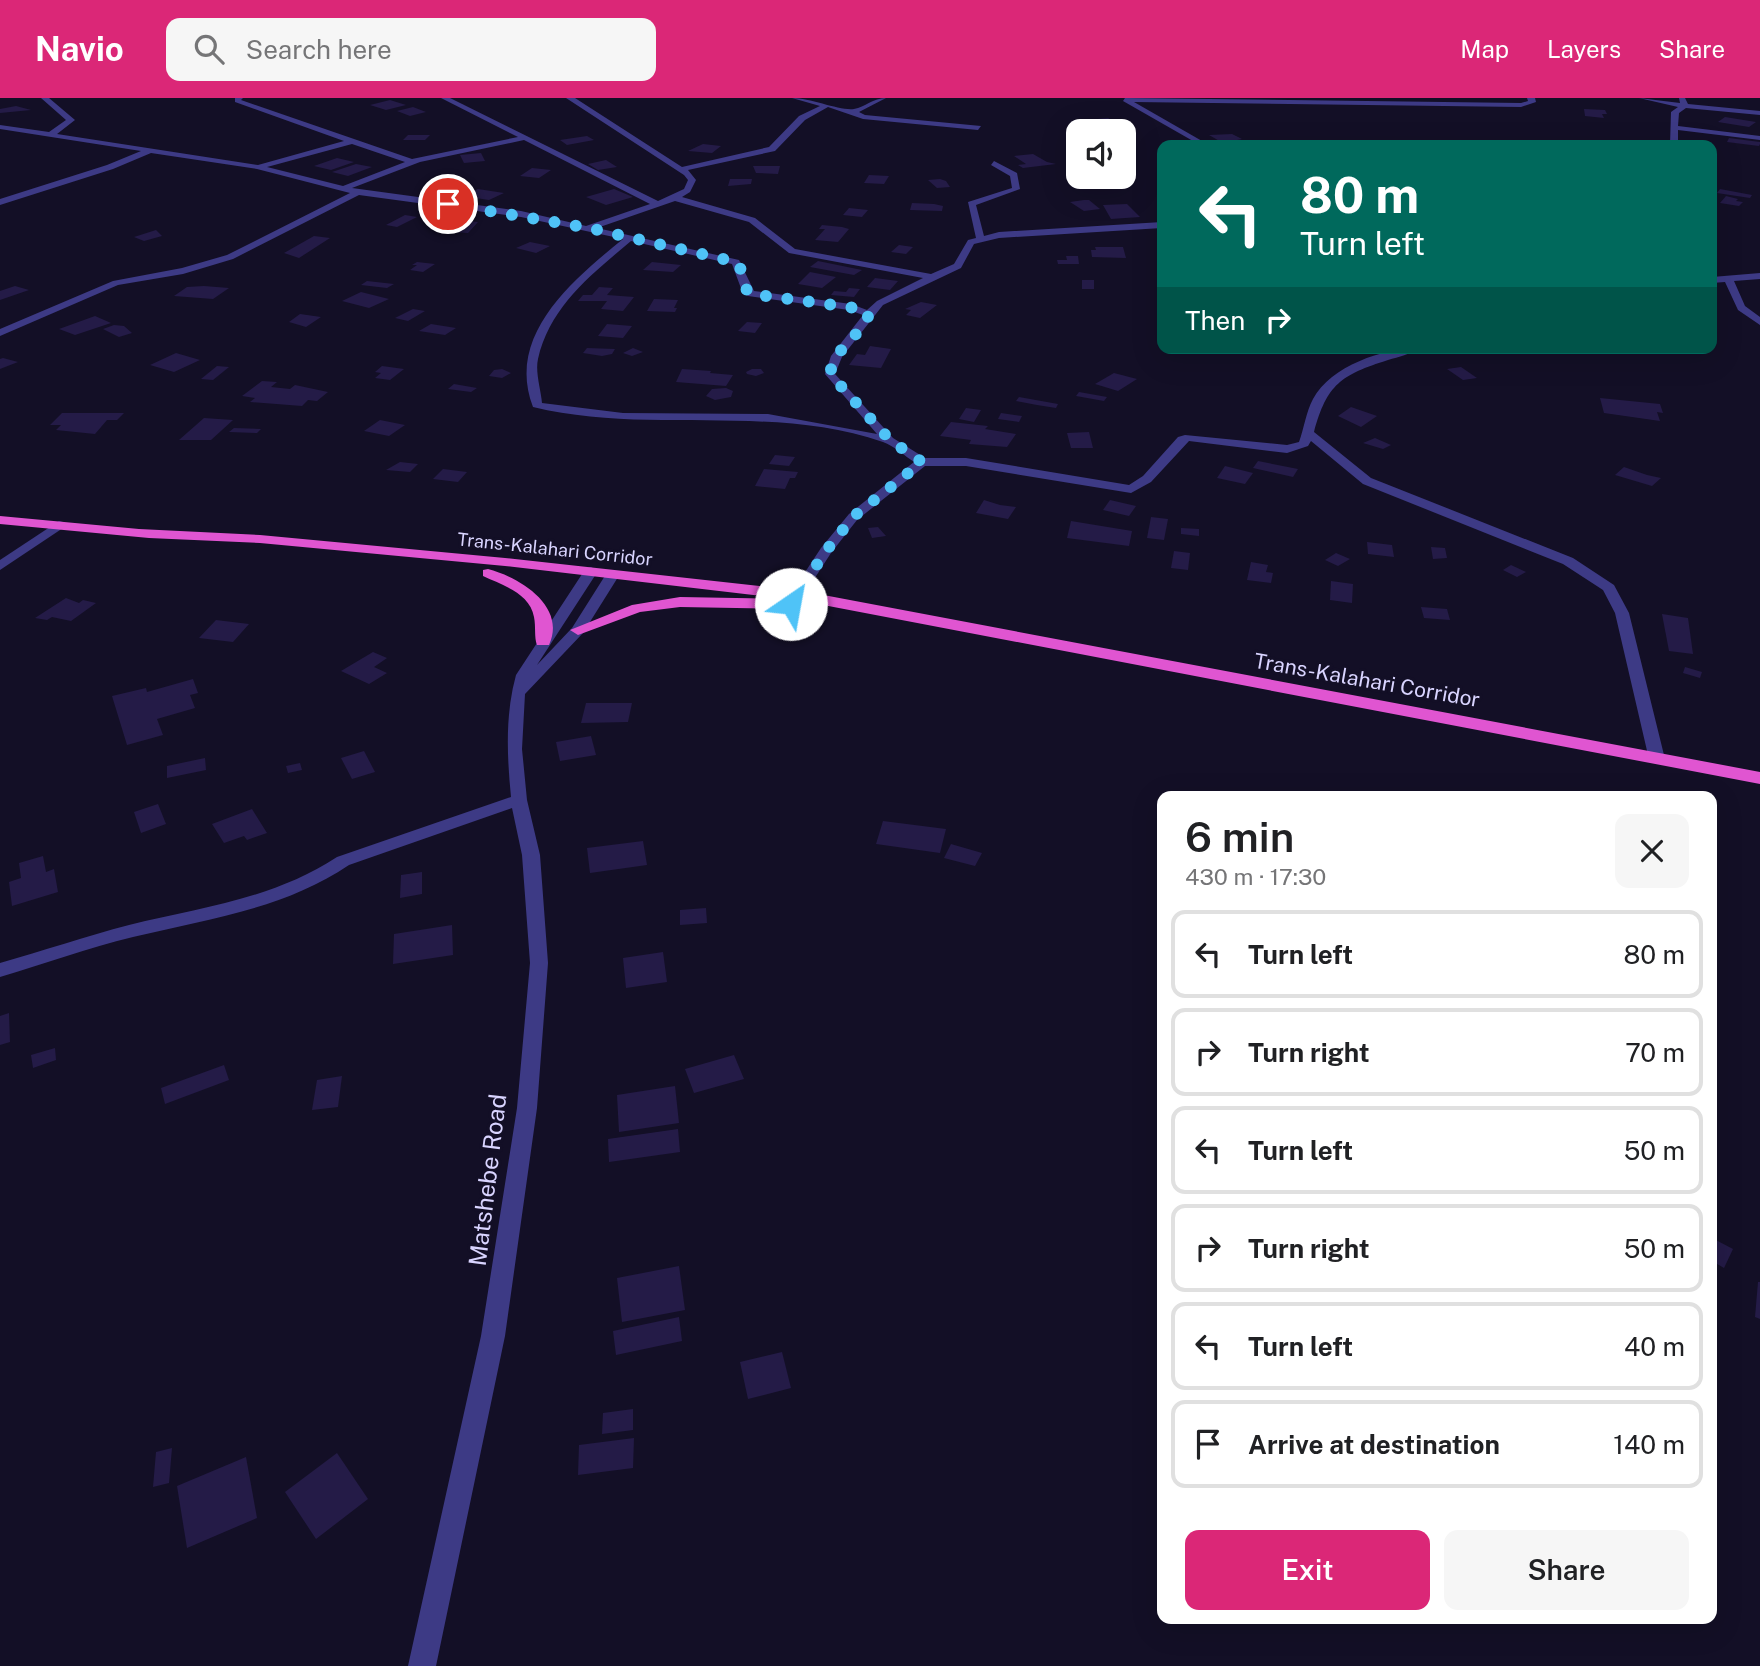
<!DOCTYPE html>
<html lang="en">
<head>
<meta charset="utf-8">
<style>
	:root { --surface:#fff; --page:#f6f6f6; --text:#202124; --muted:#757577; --line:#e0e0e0; --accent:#db2777 }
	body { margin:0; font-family:"Public Sans",sans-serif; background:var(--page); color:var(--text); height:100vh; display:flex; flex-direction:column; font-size:26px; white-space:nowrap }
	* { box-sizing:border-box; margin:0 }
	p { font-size:23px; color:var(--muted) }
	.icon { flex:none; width:38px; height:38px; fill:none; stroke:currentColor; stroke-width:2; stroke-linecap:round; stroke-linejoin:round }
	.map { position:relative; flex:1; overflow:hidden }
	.details { position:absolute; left:1157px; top:693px; width:560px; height:833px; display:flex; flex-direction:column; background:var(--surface); border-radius:14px; box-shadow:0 7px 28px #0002 }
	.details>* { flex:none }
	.top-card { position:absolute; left:1157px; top:42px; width:560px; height:214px; border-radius:14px; box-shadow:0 7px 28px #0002; background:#00695c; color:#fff; overflow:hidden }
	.tools { position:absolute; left:1066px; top:21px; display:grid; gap:14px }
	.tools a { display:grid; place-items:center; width:70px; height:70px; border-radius:14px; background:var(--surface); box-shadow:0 7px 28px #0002; font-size:35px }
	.pin { position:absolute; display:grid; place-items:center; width:60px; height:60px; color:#fff; margin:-30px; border:4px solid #fff; border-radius:50%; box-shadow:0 2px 7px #0007 }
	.me { position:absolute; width:77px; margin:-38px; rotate:33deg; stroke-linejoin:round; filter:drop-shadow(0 0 5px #0008) }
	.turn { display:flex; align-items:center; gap:24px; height:147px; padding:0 28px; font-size:32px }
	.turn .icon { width:91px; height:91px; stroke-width:2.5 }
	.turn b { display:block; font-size:49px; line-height:60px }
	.then { display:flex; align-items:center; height:66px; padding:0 28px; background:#0003; gap:14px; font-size:26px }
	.round { display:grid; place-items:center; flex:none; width:74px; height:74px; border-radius:14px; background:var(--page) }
	.overview { display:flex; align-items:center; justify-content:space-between; height:119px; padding:0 28px }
	h1 { font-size:42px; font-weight:600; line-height:52px }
	.primary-button { display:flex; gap:14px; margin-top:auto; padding:14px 28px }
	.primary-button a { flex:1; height:80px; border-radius:14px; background:var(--accent); color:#fff; font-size:28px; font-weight:600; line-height:80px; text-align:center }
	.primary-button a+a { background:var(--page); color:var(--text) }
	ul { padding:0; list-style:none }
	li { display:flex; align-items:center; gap:21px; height:88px; margin:0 14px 10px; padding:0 14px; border:4px solid var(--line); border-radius:14px }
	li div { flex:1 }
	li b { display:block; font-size:26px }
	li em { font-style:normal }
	header { display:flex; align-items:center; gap:42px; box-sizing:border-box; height:98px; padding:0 35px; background:var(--accent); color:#fff }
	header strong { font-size:33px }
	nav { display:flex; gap:38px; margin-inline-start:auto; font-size:24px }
	.search { width:490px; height:63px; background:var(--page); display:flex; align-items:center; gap:18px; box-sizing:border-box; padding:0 24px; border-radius:14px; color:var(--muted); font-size:26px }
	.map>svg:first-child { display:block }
	.building { fill:#241b47 }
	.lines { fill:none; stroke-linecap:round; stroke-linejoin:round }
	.minor { fill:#3d3a85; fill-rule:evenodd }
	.trunk { fill:#e055d1; fill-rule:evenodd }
	.route { stroke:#4fc3f7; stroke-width:12; stroke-dasharray:0 21.6 }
	.labels { text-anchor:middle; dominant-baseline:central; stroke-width:6; stroke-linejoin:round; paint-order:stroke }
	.far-street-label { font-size:18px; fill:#d9d4ff; stroke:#130f26 }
	.street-label { font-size:21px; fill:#d9d4ff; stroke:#130f26 }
	.near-street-label { font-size:24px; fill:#d9d4ff; stroke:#130f26 }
</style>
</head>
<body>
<header>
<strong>Navio</strong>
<div class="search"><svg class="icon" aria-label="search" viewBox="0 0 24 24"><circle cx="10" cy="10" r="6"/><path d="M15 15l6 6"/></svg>Search here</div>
<nav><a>Map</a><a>Layers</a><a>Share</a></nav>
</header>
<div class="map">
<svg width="1760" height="1568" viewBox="0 0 1760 1568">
	<rect width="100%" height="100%" fill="#130f26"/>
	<g class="building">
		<polygon points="390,2 406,7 386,12 370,7"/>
		<polygon points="16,8 31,12 0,15 0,11"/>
		<polygon points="413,9 426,14 410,18 397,13"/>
		<polygon points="1584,11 1605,12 1607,16 1602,16 1604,20 1585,18"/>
		<polygon points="1725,19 1756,24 1749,29 1718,24"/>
		<polygon points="1108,20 1120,27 1098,30 1086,22"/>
		<polygon points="1232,36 1242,41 1223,45 1209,37"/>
		<polygon points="408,37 430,37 425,42 403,42"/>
		<polygon points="587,38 594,42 567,47 560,42"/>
		<polygon points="1729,40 1760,44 1760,46 1759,48 1727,44"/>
		<polygon points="703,46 721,48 712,55 688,53"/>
		<polygon points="481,55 485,63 464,65 460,57"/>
		<polygon points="1033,56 1047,64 1056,66 1023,70 1018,67 1026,66 1014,58"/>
		<polygon points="337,60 354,64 331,72 314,68"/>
		<polygon points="606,62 617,69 598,72 588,66"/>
		<polygon points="356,66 372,69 348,78 332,74"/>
		<polygon points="753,68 780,68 778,76 756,75"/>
		<polygon points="532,70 551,72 539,80 520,78"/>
		<polygon points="869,77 889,78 884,86 864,85"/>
		<polygon points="730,81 752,81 751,86 728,88"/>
		<polygon points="940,81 946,83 950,89 937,90 928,82"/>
		<polygon points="478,91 504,95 489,102 462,98"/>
		<polygon points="614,91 633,99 606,107 586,99"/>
		<polygon points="1720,91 1752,97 1750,100 1717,95"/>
		<polygon points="1726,98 1738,101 1736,103 1743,104 1739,108 1720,105"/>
		<polygon points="1084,102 1089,102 1100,111 1084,113 1070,104"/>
		<polygon points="912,105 934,106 943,108 942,113 910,112"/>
		<polygon points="1127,106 1140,119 1111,121 1103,107"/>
		<polygon points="849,110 868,112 862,119 843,117"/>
		<polygon points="405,117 417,119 397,129 386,127"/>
		<polygon points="468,123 478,124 468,135 437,133 445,125 465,126"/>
		<polygon points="822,127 842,129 849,131 838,144 815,142 825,131 819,131"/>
		<polygon points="156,132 162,138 144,143 134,139"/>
		<polygon points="314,138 330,140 299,160 284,155"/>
		<polygon points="530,144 550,148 536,155 516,150"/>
		<polygon points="899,147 913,149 906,156 891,154"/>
		<polygon points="1095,149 1123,149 1126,160 1092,159 1091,152 1096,152"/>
		<polygon points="1066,158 1078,158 1079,166 1058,166 1057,162 1067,162"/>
		<polygon points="818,163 862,172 854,177 810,169"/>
		<polygon points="417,164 435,166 423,174 410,172 417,167 412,167"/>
		<polygon points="652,164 681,167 673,174 643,172"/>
		<polygon points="810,174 836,179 822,190 798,186"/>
		<polygon points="875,180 898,183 890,192 867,189"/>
		<rect x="1082" y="182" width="12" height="9"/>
		<polygon points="367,183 394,186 387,190 361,187"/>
		<polygon points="15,188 29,192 0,202 0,193"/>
		<polygon points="204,188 229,190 213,201 174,198 187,189"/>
		<polygon points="599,189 613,190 607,197 592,197"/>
		<polygon points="849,190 860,191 854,199 831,197 834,193 846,194"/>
		<polygon points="361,194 389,201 369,210 342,203"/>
		<polygon points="583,197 607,197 634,199 623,213 601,211 607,203 578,203"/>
		<polygon points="654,201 678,202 674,210 677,210 675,214 647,213"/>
		<polygon points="921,204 937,207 920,220 906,217 911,212 905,211"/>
		<polygon points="413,211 425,213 408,223 395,220"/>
		<polygon points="300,216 321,219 306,229 289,224"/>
		<polygon points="95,218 111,225 75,237 59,231"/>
		<polygon points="747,224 762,225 755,235 738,233"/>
		<polygon points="431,226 456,230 445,237 419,233"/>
		<polygon points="607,226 632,228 623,240 598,238"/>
		<polygon points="114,227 124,228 132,235 119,239 103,231"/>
		<polygon points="870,248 891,251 881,270 849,267 857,256 865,257"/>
		<polygon points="587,250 615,251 612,256 602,258 583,255"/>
		<polygon points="633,250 643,254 632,258 623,255"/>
		<polygon points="176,255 200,262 174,274 150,267"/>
		<polygon points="3,260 18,264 0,271 0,261"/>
		<polygon points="217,268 229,269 213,282 201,281"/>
		<polygon points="382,268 404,271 390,282 375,280 381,275 375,274"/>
		<polygon points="1461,269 1477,280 1463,282 1447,271"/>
		<polygon points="502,271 511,275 502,280 489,278 494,272"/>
		<polygon points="682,271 711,273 710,275 733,277 726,288 676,284"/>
		<polygon points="752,271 761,271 764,275 756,278 747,276 746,274"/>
		<polygon points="1114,275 1137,281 1118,293 1095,286"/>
		<polygon points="262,283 277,284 271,289 290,291 295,287 328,294 317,303 308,302 302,308 250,304 255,300 242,298"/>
		<polygon points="454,286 477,290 471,294 448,291"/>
		<polygon points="726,290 733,293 731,299 715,302 706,298 712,291"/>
		<polygon points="1079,294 1107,299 1104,303 1076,298"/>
		<polygon points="1019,299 1058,306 1056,310 1037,307 1016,303"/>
		<polygon points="1600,300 1660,306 1663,315 1657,314 1660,323 1604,315"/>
		<polygon points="1351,309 1377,318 1361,329 1338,318"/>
		<polygon points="966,310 981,312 974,324 959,321"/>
		<polygon points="62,315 124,315 117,322 107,322 95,336 56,332 61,327 50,327"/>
		<polygon points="1001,315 1022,318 1019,324 998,321"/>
		<polygon points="204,320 233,322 211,342 179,342"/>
		<polygon points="380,322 405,327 389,338 364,333"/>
		<polygon points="951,324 988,328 985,331 1016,336 1007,349 969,346 971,342 940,338"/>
		<polygon points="234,330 261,331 257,335 229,334"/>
		<polygon points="1089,334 1093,350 1071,350 1067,335"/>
		<polygon points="1375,340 1391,347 1383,351 1363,345"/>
		<polygon points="775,357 795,359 789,368 769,366"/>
		<polygon points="1258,363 1298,371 1293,379 1253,370"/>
		<polygon points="400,364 418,366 410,374 386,372"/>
		<polygon points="1225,368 1253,375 1245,386 1217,380"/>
		<polygon points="1624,369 1647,377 1661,380 1652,388 1615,377"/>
		<polygon points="443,371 467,374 458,384 433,381"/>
		<polygon points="764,371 798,374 795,380 790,380 785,391 755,388"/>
		<polygon points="984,402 1000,407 1016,409 1008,421 976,415"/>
		<polygon points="1110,402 1136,408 1129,418 1103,412"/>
		<polygon points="1151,419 1168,421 1164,442 1147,440"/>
		<polygon points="1071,423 1132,433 1129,448 1067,440"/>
		<polygon points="878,429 886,438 872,440 868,430"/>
		<polygon points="1181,430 1199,431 1199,438 1181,436"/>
		<polygon points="1367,444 1392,447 1394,459 1368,456"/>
		<polygon points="1431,449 1445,450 1447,460 1433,461"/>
		<polygon points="1174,453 1190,455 1188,472 1171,470"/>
		<polygon points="1336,455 1350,461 1338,468 1325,462"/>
		<polygon points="1251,464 1268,467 1266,474 1273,475 1271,485 1247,482"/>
		<polygon points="1511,467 1526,474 1517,479 1503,472"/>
		<polygon points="1331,483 1353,486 1352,505 1330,502"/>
		<polygon points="66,500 79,505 83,502 96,505 71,523 52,519 47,522 35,520"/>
		<polygon points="1421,509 1447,511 1450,522 1424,520"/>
		<polygon points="1662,516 1688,520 1693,556 1669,553"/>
		<polygon points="216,522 249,526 233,544 199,540"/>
		<polygon points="373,554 387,560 374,569 387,575 369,586 341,573"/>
		<polygon points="1685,569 1702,574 1700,580 1683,575"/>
		<polygon points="193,581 198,595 190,597 195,610 157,621 163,637 127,647 112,598 146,590 147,594"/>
		<polygon points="586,605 632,605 628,624 581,625"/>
		<polygon points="591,638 596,657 560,663 556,644"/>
		<polygon points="364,653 375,674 352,681 341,660"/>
		<polygon points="205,660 206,672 167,680 167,668"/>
		<polygon points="300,665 302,672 288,675 286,668"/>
		<polygon points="158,706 166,726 141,735 134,714"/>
		<polygon points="252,711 267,735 247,742 244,738 224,745 212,726"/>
		<polygon points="883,723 946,731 940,755 876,746"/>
		<polygon points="643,743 647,767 590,775 587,750"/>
		<polygon points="951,746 982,755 975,768 944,760"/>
		<polygon points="43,758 46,774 54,771 58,794 12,808 9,784 21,780 19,765"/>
		<polygon points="422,774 422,796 400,800 401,777"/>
		<polygon points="706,810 707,825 680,827 680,812"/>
		<polygon points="452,827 453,857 393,866 394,836"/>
		<polygon points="663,854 667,884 626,890 623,860"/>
		<polygon points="9,915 10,944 0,947 0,918"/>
		<polygon points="55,950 56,962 33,970 31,957"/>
		<polygon points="734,957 744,981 694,995 685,971"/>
		<polygon points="224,967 229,982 165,1006 161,990"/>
		<polygon points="342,978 338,1009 312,1012 317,982"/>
		<polygon points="675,988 679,1025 619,1034 617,997"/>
		<polygon points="678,1031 680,1054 609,1064 608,1041"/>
		<polygon points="1712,1140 1733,1151 1724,1170 1712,1163"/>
		<polygon points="679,1168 685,1212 622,1224 617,1180"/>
		<polygon points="1758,1184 1760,1184 1760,1221 1755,1219"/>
		<polygon points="679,1219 682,1243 616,1257 613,1233"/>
		<polygon points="782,1254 791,1290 748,1301 740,1264"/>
		<polygon points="633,1311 633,1332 602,1336 603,1315"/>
		<polygon points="634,1340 633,1370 578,1377 579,1347"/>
		<polygon points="172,1350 169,1385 153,1389 156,1354"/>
		<polygon points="337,1355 368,1401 316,1441 285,1394"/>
		<polygon points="246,1359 257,1420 187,1450 177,1388"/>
	</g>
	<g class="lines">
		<g class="minor">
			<path d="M41 0H49L75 22 57 36 258 67 344 43 235 4V0H243L241 2 412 61 518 39 441 0H450L658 103 684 91 688 82 684 77 566 0H575L682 69 769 49 799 18 820 8 792 0C811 0 840 13 854 11 865 9 873 0 886 0L859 14 865 17 981 28 978 32 863 21 828 9 805 22 775 53 688 72 696 82 690 94 682 99 755 120 795 151 931 176 954 166 968 142 976 140 968 104 1012 90 1010 78 991 67 994 63 1017 75 1020 91 976 107 984 138 999 134 1162 124V130L999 140 974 146 961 170 883 207 842 259 835 276 893 340 925 360H966L1129 387 1143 378 1178 339 1185 337 1287 347 1299 344C1304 330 1306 314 1313 301 1331 268 1383 250 1419 250 1410 256 1399 259 1388 262 1341 277 1327 286 1314 334L1371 380 1573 460 1614 487 1629 515 1664 657 1656 662 1648 657 1615 515 1603 492 1563 466 1363 386 1311 343 1308 348 1287 355 1189 343 1151 384 1131 395 966 368H925L857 422 831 455 796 509H786L784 506 821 450 849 416 914 364C905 358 894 348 883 344 769 305 648 337 533 309 505 237 574 181 623 141L521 119 359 97 233 161 183 176 118 187 0 238V231L113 183 182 170 227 157 350 95 257 71 151 55 113 71 0 107V101L107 67 141 53 0 31V27L49 34 66 22ZM524 42 650 106 586 128 521 113 352 90 420 64ZM352 46 405 64 343 88 267 69ZM675 103 749 124 789 155 923 180 877 203 867 212 851 206 754 193 739 162 597 130ZM631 143 732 166 742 193 748 198 849 212 863 217 831 258 825 276 877 336 768 316 623 315 542 305C541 292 535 274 538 261 550 208 592 176 631 143Z"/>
			<polygon points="1125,0 1521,5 1528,3 1527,0 1535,0 1536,4 1521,9 1134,4 1209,47 1200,47 1123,3"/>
			<polygon points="1639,0 1680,5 1679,0 1685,0 1688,6 1760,13 1760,17 1686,10 1679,15 1678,28 1760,38 1760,42 1678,32 1678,47 1670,47 1671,14 1678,9"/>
			<polygon points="1760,175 1760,181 1734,183 1745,208 1760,219 1760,227 1738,212 1725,184 1712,185 1712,179"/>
			<polygon points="59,423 63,424 63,430 0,472 0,462"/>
			<path d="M591 469 598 473 537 567 572 530 608 473H618L620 476 583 535 525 596 522 651 527 702 540 757 548 865 537 1010 505 1238 436 1568H408L481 1238 517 1010 530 865 522 757 512 710 349 767C284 811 208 821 133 839 88 850 44 866 0 879V865C43 853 86 838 129 827 202 809 273 801 337 759L511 699C507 658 505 617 516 577L586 470Z"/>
		</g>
		<g class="trunk">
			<polygon points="0,418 139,431 260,437 505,460 797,492 1760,674 1760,686 797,502 505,468 260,445 149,440 0,426"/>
			<path d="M488 471C519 479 567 508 549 547H537C534 539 536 529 534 519 530 495 502 487 483 478V472Z"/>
			<polygon points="680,499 786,501 794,506 786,511 680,509 640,514 578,537 570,532 632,507"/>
		</g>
	</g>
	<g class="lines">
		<path class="route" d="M448 106 589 130 732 163 739 166 747 193 751 196 850 209 869 216C861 239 834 249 830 276L890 342 922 364 853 419 826 453 791 506"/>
	</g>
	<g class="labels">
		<g class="far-street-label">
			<text transform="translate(555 451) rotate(6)">Trans-Kalahari Corridor</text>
		</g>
		<g class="street-label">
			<text transform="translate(1367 582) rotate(10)">Trans-Kalahari Corridor</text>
		</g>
		<g class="near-street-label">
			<text transform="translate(487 1082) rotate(-83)">Matshebe Road</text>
		</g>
	</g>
</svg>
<div class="tools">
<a><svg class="icon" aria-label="sound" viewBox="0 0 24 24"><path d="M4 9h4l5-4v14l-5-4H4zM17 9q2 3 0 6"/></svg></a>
</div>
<div class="pin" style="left:448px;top:106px;background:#d93025"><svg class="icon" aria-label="arrive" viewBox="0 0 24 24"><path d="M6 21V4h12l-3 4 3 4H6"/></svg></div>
<svg class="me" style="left:791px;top:506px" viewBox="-20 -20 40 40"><circle r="19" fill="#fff"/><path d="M0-13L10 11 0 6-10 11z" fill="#4fc3f7"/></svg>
<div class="top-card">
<div class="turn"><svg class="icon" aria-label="left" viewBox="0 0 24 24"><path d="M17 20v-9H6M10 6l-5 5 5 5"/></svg><div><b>80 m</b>Turn left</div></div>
<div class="then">Then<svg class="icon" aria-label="right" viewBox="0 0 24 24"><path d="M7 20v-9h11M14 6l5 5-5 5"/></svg></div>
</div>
<section class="details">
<div class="overview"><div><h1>6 min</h1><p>430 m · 17:30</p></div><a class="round"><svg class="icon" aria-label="close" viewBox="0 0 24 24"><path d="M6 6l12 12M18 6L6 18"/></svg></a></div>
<ul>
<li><svg class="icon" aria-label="left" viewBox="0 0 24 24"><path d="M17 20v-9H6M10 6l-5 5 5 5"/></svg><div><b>Turn left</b></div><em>80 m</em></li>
<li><svg class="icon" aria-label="right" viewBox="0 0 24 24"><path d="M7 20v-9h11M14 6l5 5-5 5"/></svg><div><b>Turn right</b></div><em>70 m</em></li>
<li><svg class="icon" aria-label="left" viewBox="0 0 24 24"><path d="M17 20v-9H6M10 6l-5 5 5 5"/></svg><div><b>Turn left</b></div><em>50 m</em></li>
<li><svg class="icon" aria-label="right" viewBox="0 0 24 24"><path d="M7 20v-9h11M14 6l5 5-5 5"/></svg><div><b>Turn right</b></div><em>50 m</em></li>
<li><svg class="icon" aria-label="left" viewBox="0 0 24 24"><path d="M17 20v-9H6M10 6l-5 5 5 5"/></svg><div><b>Turn left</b></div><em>40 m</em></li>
<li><svg class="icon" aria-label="arrive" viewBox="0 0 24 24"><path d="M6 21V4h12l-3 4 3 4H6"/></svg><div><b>Arrive at destination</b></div><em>140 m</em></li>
</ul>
<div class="primary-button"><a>Exit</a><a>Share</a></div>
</section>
</div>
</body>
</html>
